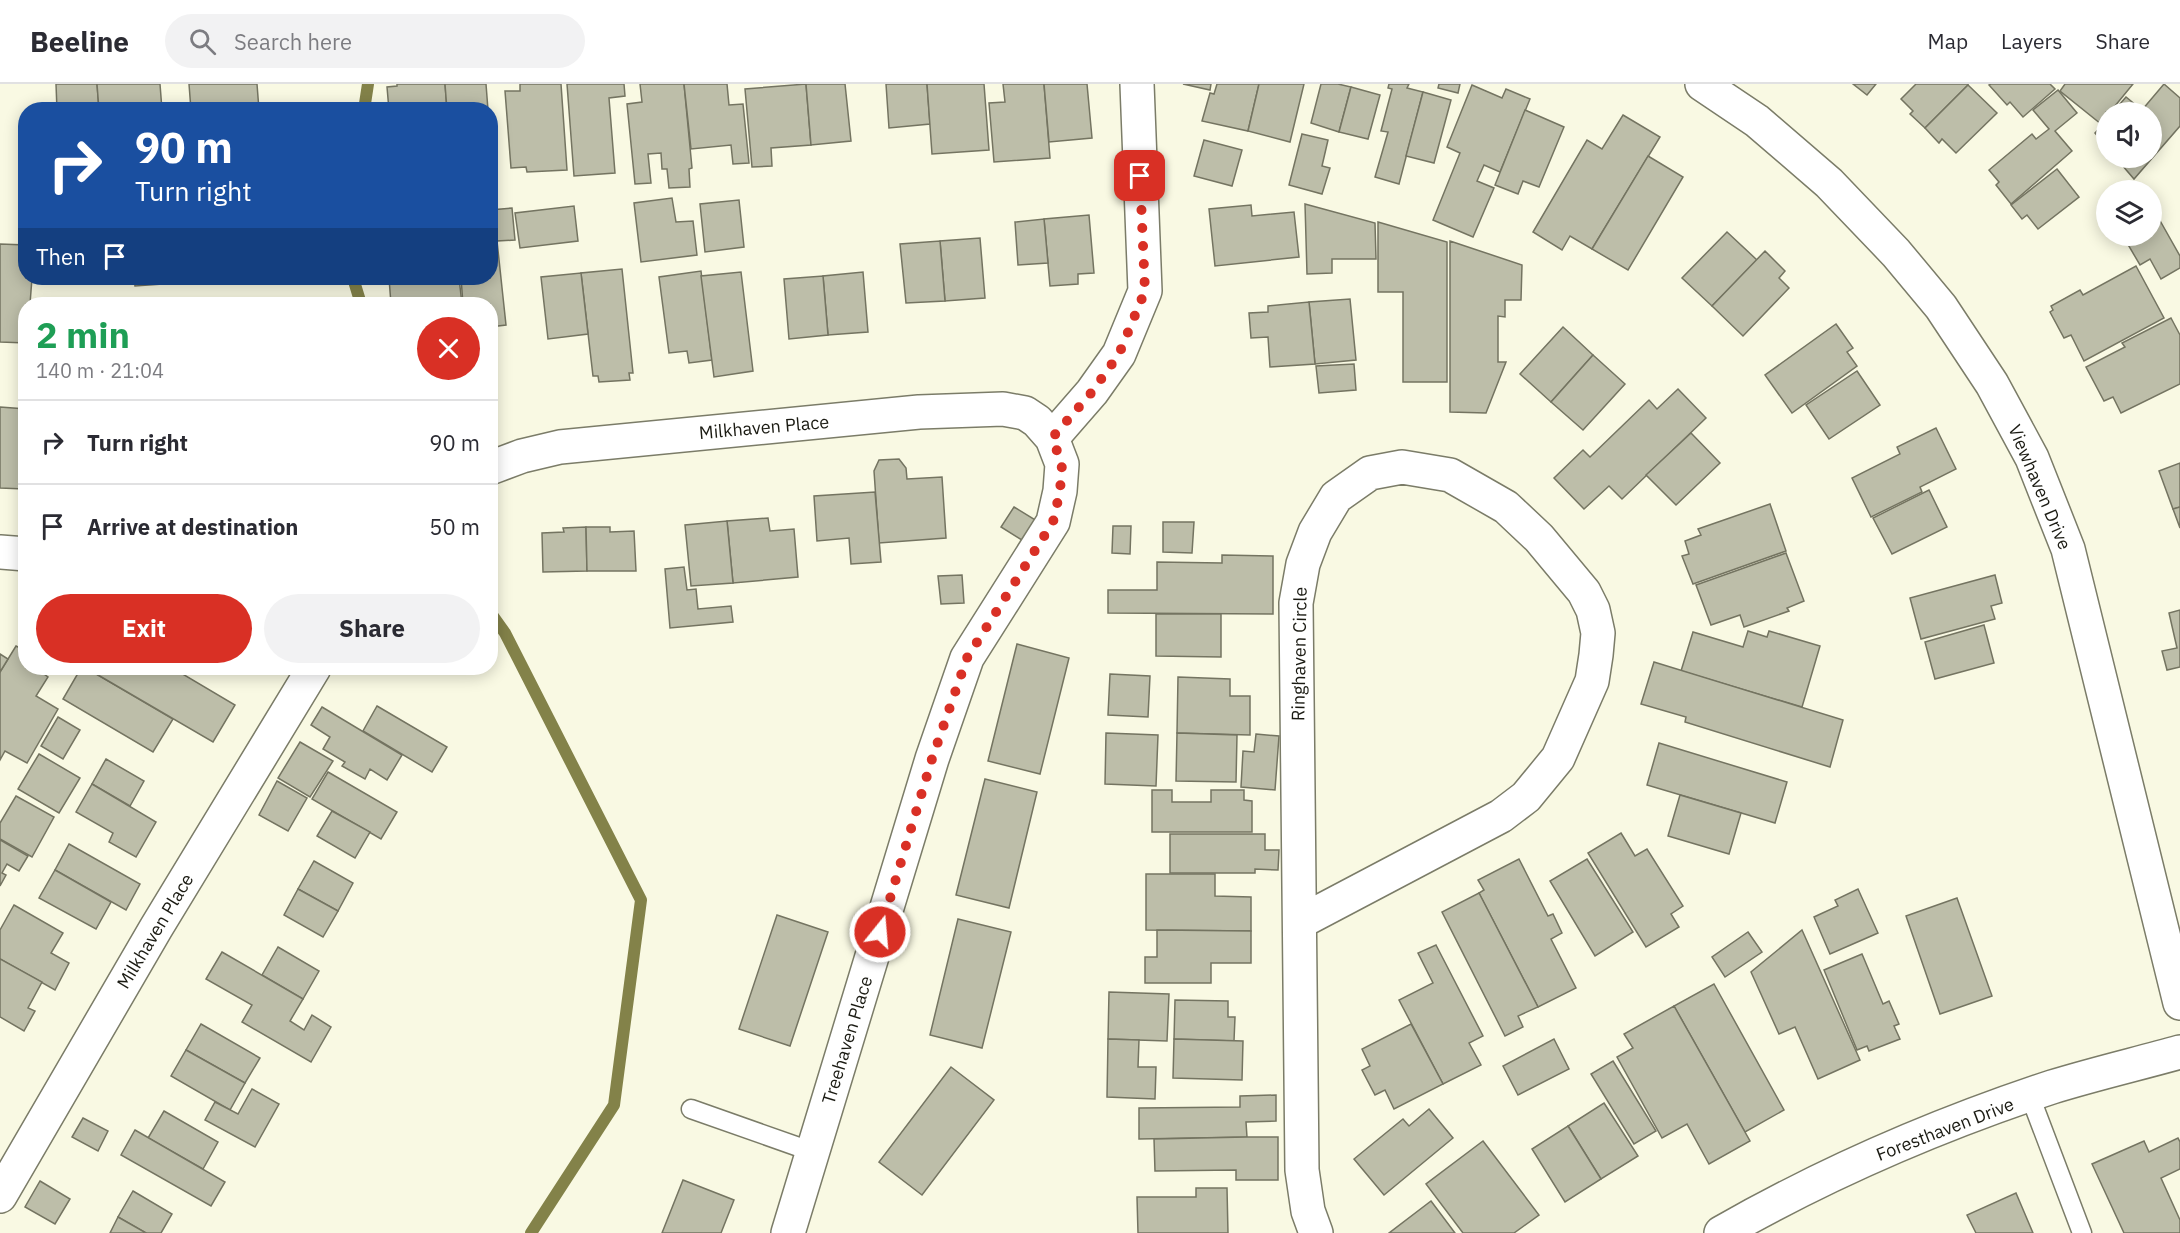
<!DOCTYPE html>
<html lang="en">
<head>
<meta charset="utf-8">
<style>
	:root { --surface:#fff; --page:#f2f2f3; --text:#2b2b33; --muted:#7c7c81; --line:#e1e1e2; --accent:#d93025 }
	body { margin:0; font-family:"IBM Plex Sans",sans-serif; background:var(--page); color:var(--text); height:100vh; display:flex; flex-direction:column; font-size:22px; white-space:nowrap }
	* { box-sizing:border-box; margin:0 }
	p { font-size:20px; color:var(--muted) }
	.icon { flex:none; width:33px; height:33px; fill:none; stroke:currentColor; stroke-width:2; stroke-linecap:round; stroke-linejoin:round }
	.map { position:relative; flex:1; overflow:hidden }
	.drawer { position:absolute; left:18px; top:213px; width:480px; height:378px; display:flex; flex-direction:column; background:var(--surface); border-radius:24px; box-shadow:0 3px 15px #0003 }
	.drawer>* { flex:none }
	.hud { position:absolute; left:18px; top:18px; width:480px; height:183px; border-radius:24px; box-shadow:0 3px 15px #0003; background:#1a4fa0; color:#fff; overflow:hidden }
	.fabs { position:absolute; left:2096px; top:18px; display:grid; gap:12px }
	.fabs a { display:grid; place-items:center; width:66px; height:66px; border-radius:50%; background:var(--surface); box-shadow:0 3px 15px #0003; font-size:30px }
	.pin { position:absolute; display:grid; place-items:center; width:51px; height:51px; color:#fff; margin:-26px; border-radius:12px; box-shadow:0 3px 9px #0006 }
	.me { position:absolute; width:66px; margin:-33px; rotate:17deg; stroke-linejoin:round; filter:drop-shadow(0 0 4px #0008) }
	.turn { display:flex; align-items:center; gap:21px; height:126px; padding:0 18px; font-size:27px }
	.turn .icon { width:78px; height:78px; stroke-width:2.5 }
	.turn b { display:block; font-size:42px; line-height:51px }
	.then { display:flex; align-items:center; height:57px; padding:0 18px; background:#0003; gap:12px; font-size:22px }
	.round { display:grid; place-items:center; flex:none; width:63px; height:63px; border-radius:32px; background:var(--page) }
	.head { display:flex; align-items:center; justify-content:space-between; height:102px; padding:0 18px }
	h1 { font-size:36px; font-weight:700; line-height:45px; color:#1e9e55 }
	.action { display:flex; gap:12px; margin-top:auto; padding:12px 18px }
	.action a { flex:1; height:69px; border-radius:36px; background:var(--accent); color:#fff; font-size:24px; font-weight:700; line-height:69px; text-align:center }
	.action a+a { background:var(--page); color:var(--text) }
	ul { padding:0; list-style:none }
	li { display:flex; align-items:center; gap:18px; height:84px; padding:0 18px; border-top:2px solid var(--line) }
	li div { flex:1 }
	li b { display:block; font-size:22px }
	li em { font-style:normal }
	header { display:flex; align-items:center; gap:36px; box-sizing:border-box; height:84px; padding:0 30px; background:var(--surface); border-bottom:2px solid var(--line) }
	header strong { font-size:28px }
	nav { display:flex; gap:33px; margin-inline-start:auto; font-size:21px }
	.search { width:420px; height:54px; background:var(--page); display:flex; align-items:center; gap:15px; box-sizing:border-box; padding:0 21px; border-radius:33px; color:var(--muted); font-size:22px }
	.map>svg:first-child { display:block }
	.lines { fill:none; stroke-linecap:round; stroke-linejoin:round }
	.stream { stroke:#838249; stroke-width:12 }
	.building { fill:#bdbea9; stroke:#747461; stroke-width:1.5 }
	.lane-casing { stroke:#7b7c68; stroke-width:21 }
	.street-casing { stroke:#7b7c68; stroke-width:36 }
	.secondary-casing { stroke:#7b7c68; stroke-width:36 }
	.lane { stroke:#fff; stroke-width:18 }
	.street { stroke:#fff; stroke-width:33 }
	.secondary { stroke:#fff; stroke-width:33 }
	.route { stroke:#d93025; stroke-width:10; stroke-dasharray:0 18 }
	.labels { text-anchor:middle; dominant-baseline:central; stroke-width:6; stroke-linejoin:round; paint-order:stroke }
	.street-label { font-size:18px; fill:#1a1a12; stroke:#fff }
</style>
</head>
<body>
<header>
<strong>Beeline</strong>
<div class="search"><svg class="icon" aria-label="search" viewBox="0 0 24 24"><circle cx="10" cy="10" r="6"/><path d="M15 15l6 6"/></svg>Search here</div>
<nav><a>Map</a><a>Layers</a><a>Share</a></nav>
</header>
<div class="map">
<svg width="2180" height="1149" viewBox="0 0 2180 1149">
	<rect width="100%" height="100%" fill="#f9f9e3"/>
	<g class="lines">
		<g class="stream">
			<polyline points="364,26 368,0"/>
			<polyline points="353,194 361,220"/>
			<polyline points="490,528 505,549 641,816 614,1021 531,1149"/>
		</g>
	</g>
	<g class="building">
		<polygon points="56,0 97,0 99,26 57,26"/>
		<polygon points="97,0 160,0 162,26 99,26"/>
		<polygon points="189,0 257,0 259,26 191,26"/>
		<polygon points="397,0 445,0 447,26 389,26 387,3 397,2"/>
		<polygon points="445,0 486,0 488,26 447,26"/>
		<polygon points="520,0 561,0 567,86 527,88 526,83 511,84 505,7 520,7"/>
		<polygon points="567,0 624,0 625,12 609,14 615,89 574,92"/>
		<polygon points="640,0 684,0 692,84 689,85 690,103 669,104 667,85 662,85 661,69 648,70 651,99 635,100 627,20 642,18"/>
		<polygon points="684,0 727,0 729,21 743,20 749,79 733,80 731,61 691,65"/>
		<polygon points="806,0 811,61 771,64 772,82 752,83 745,5"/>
		<polygon points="806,0 845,0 851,57 811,61"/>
		<polygon points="886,0 927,0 930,40 889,44"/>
		<polygon points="927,0 984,0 989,66 932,70"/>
		<polygon points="1003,0 1044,0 1050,74 994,78 989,19 1005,18"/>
		<polygon points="1044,0 1087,0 1092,54 1049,58"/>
		<polygon points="1183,0 1211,0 1210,6"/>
		<polygon points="1217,0 1259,0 1248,47 1202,37 1210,9 1214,10"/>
		<polygon points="1259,0 1304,0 1290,58 1248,47"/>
		<polygon points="1321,0 1338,0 1351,3 1339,48 1311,39"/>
		<polygon points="1389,0 1409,0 1407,4 1423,8 1399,100 1375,93 1388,48 1381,47 1392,5 1388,4"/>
		<polygon points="1439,0 1460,0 1458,9 1438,4"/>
		<polygon points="1853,0 1876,0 1867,11"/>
		<polygon points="1916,0 1968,0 1968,1 1925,44 1910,30 1913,27 1901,15"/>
		<polygon points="1991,0 2050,0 2055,5 2023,33 2010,18 2007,21 1989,1"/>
		<polygon points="2065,0 2133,0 2110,28 2106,28 2106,34 2101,40 2060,7"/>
		<polygon points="2164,0 2180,14 2180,42 2134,95 2116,74 2151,74 2151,28 2113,28 2126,13 2142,26"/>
		<polygon points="1472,1 1502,14 1506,5 1530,15 1500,88 1484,81 1477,97 1494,104 1473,153 1433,136 1460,69 1447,63"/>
		<polygon points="1968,1 1997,29 1956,69 1942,55 1939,59 1925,44"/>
		<polygon points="1351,3 1380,11 1368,55 1339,48"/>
		<polygon points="2058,6 2077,29 2055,47 2072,67 2011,120 1996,101 1999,98 1989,86 2032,50 2036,55 2049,45 2033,26"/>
		<polygon points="1423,8 1451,16 1434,79 1406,72"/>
		<polygon points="1525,26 1564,43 1539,103 1523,97 1518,110 1495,101"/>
		<polygon points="1623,31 1660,53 1592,165 1570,152 1562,166 1533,148 1587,56 1602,65"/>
		<polygon points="2106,37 2106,62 2095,49"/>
		<polygon points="1302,50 1328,56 1322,82 1330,84 1322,110 1289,101"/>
		<polygon points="1204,56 1242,66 1232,102 1194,92"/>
		<polygon points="1648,72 1683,93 1628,186 1592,165"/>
		<polygon points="2057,85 2079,113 2038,145 2027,131 2022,135 2011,121"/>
		<polygon points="672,114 676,138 693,137 697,171 641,178 634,119"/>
		<polygon points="739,116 744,163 705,168 700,120"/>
		<polygon points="1305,120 1375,139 1376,175 1332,175 1332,189 1307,190"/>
		<polygon points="1251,121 1252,132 1294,128 1299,173 1215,182 1209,125"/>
		<polygon points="574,122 578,157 520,164 515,129"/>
		<polygon points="512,124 515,156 497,157 506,241 490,243 490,220 463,220 461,194 490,194 490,126"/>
		<polygon points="2154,126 2180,172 2180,184 2161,195 2150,175 2140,181 2123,152 2151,152 2151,128"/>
		<polygon points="1089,131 1094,189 1078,190 1078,200 1050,202 1044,135"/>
		<polygon points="1044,135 1048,179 1018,181 1015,138"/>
		<polygon points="1378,138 1447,158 1447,298 1403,298 1403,208 1378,208"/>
		<polygon points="1727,148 1757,176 1712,222 1682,194"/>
		<polygon points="980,154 985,214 945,217 940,157"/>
		<polygon points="940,157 945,217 906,219 900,160"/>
		<polygon points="1450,157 1522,181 1521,216 1505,216 1505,233 1498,232 1498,278 1506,278 1486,329 1450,328"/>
		<polygon points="0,160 26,161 26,194 32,194 30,220 26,220 26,259 0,258"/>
		<polygon points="1765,167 1785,187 1779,194 1789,204 1743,252 1712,222"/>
		<polygon points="2136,182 2164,234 2084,277 2071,251 2064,254 2050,228 2053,226 2051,222 2080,206 2083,211"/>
		<polygon points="622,185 633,289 629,289 630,296 599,298 598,292 593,292 581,189"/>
		<polygon points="701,187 712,276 689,279 687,267 669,269 659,193"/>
		<polygon points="741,188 753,287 714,293 701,192"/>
		<polygon points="863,188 868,248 828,251 823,192"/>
		<polygon points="581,189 588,250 548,255 541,193"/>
		<polygon points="823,192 828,251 789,255 784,195"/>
		<polygon points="134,194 161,194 162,200 135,202"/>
		<polygon points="389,194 459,194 462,220 419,220 419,217 391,220"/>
		<polygon points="1350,215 1356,276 1315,280 1309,218"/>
		<polygon points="1309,218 1315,280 1270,283 1268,253 1251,254 1249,229 1268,228 1268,222"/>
		<polygon points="2171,234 2180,251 2180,300 2121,329 2113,313 2104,317 2086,283 2125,263 2122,259"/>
		<polygon points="1836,240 1853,264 1847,268 1857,282 1792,329 1765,291"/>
		<polygon points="1563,243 1593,271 1551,318 1520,290"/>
		<polygon points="1593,271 1625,300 1583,346 1551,318"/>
		<polygon points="1354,280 1356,306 1319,309 1316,282"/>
		<polygon points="24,285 26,285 26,322 22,322"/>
		<polygon points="1857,287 1880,321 1829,355 1806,321"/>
		<polygon points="1678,305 1706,334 1622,415 1609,402 1584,425 1554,394 1583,366 1590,373 1649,316 1657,325"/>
		<polygon points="0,323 26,325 24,405 0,404"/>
		<polygon points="1936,344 1956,385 1920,403 1922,408 1871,433 1852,394 1900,370 1897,363"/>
		<polygon points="1691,349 1720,379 1676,421 1646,391"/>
		<polygon points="899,375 906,384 907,395 942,393 946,454 879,459 874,387 879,376"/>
		<polygon points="2180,379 2180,423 2173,425 2159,387"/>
		<polygon points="1929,406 1947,443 1892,470 1873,434"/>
		<polygon points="875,408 881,478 851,480 849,454 817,457 814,412"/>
		<polygon points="1770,420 1786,467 1693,500 1682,472 1689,470 1685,457 1701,451 1698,445"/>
		<polygon points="1014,423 1037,437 1025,458 1001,443"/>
		<polygon points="2180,423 2180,444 2173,425"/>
		<polygon points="768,434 770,447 794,445 798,493 733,499 727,437"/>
		<polygon points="727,437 733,499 691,502 685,441"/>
		<polygon points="1163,438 1194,438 1192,469 1163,468"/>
		<polygon points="1113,442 1131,442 1130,470 1112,469"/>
		<polygon points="586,443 587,487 543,488 542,449 564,448 563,444"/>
		<polygon points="586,443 610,443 610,448 634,447 636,487 587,487"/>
		<polygon points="1786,469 1804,517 1787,524 1789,527 1744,543 1740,531 1711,541 1696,501"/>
		<polygon points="1222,471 1273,472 1273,530 1108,529 1108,506 1157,506 1157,478 1222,479"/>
		<polygon points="684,483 687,506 696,505 698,525 731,522 733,538 670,544 665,485"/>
		<polygon points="962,491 964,519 941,520 938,492"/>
		<polygon points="1995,491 2002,519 1991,522 1995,535 1921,555 1910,514"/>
		<polygon points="2180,526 2180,583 2167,586 2162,567 2177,564 2169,529"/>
		<polygon points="1156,530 1221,530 1221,573 1156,572"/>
		<polygon points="1984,541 1994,579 1935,595 1925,558"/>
		<polygon points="1748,547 1767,553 1769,547 1820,562 1802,623 1681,587 1693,548 1743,563"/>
		<polygon points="1017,560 1069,574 1040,690 988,677"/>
		<polygon points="16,562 26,567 26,584 48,584 44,590 48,593 36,612 58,625 27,679 5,667 0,676 0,588"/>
		<polygon points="0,570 8,575 0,588"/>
		<polygon points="1654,578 1843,636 1830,683 1685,638 1686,633 1641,620"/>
		<polygon points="81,584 86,584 173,635 153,668 63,615"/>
		<polygon points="86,584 163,584 174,590 176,586 235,621 213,658"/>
		<polygon points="1110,590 1150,592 1148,633 1108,631"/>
		<polygon points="1178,593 1230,595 1230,612 1250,612 1250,651 1177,649"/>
		<polygon points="377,622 447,663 432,688 363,647"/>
		<polygon points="322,623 402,671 387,696 370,685 365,695 342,682 345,678 323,665 330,653 311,641"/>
		<polygon points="58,633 80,646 63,675 41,662"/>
		<polygon points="1106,649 1158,651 1156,702 1105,700"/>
		<polygon points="1177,649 1237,651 1236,698 1176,697"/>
		<polygon points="1256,650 1279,652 1275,706 1241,703 1243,667 1254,668"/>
		<polygon points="300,658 333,677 310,713 278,694"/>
		<polygon points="1659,659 1787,698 1775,739 1647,701"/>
		<polygon points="39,670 80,694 59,729 18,705"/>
		<polygon points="106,675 144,697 130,722 92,700"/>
		<polygon points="328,688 397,728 381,755 312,715"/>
		<polygon points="985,695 1037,708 1009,824 956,811"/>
		<polygon points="277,697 307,714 288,747 259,731"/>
		<polygon points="92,700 156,738 136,773 109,758 113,749 76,728"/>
		<polygon points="1152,706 1172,706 1172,718 1211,718 1211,706 1244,706 1244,716 1252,717 1252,748 1152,748"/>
		<polygon points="1680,711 1741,729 1729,770 1668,752"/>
		<polygon points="16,712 54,733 32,773 0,755 0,739"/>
		<polygon points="332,727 370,748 355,774 317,752"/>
		<polygon points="1621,749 1635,772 1647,765 1683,822 1671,830 1679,843 1646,863 1588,769"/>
		<polygon points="1170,750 1265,750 1265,766 1279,766 1278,786 1255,785 1255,789 1170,789"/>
		<polygon points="0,756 28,772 19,787 7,780 2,789 6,791 0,802"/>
		<polygon points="69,760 140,800 126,826 55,786"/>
		<polygon points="1519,775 1548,832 1553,830 1562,849 1551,855 1576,904 1538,923 1479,809 1484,806 1478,796"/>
		<polygon points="1587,775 1633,848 1595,872 1550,797"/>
		<polygon points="314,777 353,799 338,827 298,805"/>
		<polygon points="55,786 111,818 96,845 39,814"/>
		<polygon points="1146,790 1215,790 1215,812 1251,813 1251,847 1146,846"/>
		<polygon points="298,805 338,827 323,853 284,831"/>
		<polygon points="1858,805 1878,849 1830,870 1814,833 1838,822 1835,816"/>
		<polygon points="1479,809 1538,923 1518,932 1523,943 1505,952 1442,828"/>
		<polygon points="1957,814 1992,912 1940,930 1906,832"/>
		<polygon points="14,821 63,849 51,869 69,879 55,906 0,875 0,846"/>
		<polygon points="777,831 828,848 790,962 739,945"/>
		<polygon points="958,835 1011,848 982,964 930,951"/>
		<polygon points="1157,846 1251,847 1251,879 1211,879 1211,899 1145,899 1145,873 1157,873"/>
		<polygon points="1802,846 1860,976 1818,995 1795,943 1779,950 1751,888"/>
		<polygon points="1748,848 1762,868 1725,893 1712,873"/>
		<polygon points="1436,861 1483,952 1469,959 1481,981 1443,1000 1399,916 1433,899 1418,869"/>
		<polygon points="278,863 319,887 303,915 262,891"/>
		<polygon points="222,868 303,915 290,937 304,946 312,931 331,943 311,978 242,938 252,921 206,895"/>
		<polygon points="1862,870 1883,920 1889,917 1899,940 1894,942 1900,955 1869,967 1867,962 1857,966 1824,886"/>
		<polygon points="0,875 42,898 28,924 35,927 24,947 0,933"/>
		<polygon points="1714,900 1784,1026 1745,1048 1674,922"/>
		<polygon points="1109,908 1169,910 1167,957 1108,955"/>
		<polygon points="1175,916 1228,917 1228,933 1235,933 1234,957 1174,955"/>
		<polygon points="1674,922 1750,1057 1709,1080 1687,1040 1662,1054 1617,973 1633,964 1624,950"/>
		<polygon points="201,940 260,974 245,999 186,966"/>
		<polygon points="1411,940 1443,1000 1394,1025 1385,1006 1375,1011 1362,986 1370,982 1362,965"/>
		<polygon points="1108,955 1139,956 1138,983 1156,983 1155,1015 1107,1013"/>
		<polygon points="1174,955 1243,957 1242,996 1173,994"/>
		<polygon points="1554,955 1569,985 1518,1011 1503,982"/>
		<polygon points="186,966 245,999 230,1026 171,992"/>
		<polygon points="1613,977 1656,1047 1634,1060 1591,990"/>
		<polygon points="951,983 994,1016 922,1111 879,1078"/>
		<polygon points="252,1005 279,1020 255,1063 205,1036 215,1018 238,1030"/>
		<polygon points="1276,1011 1276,1037 1246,1038 1247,1053 1139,1055 1139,1024 1240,1023 1240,1012"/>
		<polygon points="1604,1019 1638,1072 1601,1095 1568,1042"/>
		<polygon points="1429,1025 1453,1054 1384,1111 1354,1075 1403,1035 1409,1042"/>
		<polygon points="164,1027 218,1058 203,1085 148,1054"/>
		<polygon points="83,1034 108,1047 98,1067 72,1053"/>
		<polygon points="1568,1042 1601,1095 1565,1118 1532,1065"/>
		<polygon points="135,1046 225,1098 211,1122 121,1071"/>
		<polygon points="1247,1053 1278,1053 1278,1096 1236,1096 1236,1086 1155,1087 1154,1055"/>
		<polygon points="2178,1054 2180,1058 2180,1085 2161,1094 2180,1136 2180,1149 2124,1149 2092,1080 2144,1057 2149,1068"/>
		<polygon points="1483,1057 1539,1131 1514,1149 1463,1149 1426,1100"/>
		<polygon points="683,1096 734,1116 721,1149 662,1149"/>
		<polygon points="40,1097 70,1115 55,1140 25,1123"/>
		<polygon points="1196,1104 1227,1104 1228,1149 1138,1149 1137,1113 1196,1113"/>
		<polygon points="133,1107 172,1130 161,1149 146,1149 118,1133"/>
		<polygon points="2016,1109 2033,1149 1976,1149 1967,1131"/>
		<polygon points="1431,1117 1455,1149 1389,1149"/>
		<polygon points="118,1133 146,1149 110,1149"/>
	</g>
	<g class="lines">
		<defs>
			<g id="lane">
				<polyline points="2030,1012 2082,1149"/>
				<polyline points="691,1025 813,1068"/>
			</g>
			<g id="street">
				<polyline points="1052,354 1092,308 1119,270 1145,207 1137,0"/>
				<polyline points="490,384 522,372 560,363 919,328 1003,325 1025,329 1037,337 1052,354 1062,380 1060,407 1053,438 967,574 932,675 788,1149"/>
				<polyline points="0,468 26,470"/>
				<polyline points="1300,838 1501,732 1526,713 1558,674 1592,597 1596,571 1598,549 1593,526 1584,508 1539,454 1506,423 1450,391 1402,383 1370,389 1336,413 1315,448 1303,480 1296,519 1302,1086 1308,1127 1316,1149"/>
				<polyline points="0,1112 156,844 314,584"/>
			</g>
			<g id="secondary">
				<polyline points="1702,0 1757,37 1829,99 1896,169 1941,223 1992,300 2032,374 2068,465 2180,919"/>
				<path d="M1721 1149C1826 1089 1937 1041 2052 1003 2094 990 2137 980 2180 968"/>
			</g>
		</defs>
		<use href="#lane" class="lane-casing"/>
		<use href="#street" class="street-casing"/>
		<use href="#secondary" class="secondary-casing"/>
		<use href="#lane" class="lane"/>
		<use href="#street" class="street"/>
		<use href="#secondary" class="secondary"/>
	</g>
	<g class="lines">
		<polyline class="route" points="880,848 932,675 967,574 1053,438 1060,407 1062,380 1052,354 1092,308 1119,270 1145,207 1140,92"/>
	</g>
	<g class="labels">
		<g class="street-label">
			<text transform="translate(764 343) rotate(-5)">Milkhaven Place</text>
			<text transform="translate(2040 403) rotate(67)">Viewhaven Drive</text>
			<text transform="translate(1299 570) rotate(-89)">Ringhaven Circle</text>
			<text transform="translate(155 847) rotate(-59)">Milkhaven Place</text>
			<text transform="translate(847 956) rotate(-73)">Treehaven Place</text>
			<text transform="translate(1945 1045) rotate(-21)">Foresthaven Drive</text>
		</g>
	</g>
</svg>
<div class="fabs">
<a><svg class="icon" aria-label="sound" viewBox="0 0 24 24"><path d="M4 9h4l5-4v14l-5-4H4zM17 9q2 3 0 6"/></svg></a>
<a><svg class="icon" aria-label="layers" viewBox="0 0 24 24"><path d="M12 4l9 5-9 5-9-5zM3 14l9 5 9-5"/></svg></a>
</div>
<div class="pin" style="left:1140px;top:92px;background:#d93025"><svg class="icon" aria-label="arrive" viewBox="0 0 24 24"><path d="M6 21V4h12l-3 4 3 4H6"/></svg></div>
<svg class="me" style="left:880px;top:848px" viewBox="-20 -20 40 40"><circle r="17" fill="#d93025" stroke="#fff" stroke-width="3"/><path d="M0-11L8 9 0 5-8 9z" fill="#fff"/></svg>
<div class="hud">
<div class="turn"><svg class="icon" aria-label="right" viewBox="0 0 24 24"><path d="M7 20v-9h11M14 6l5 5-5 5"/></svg><div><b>90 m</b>Turn right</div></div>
<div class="then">Then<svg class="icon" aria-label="arrive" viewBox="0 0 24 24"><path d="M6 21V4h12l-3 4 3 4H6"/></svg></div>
</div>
<section class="drawer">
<div class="head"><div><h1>2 min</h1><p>140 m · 21:04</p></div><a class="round" style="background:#d93025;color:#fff"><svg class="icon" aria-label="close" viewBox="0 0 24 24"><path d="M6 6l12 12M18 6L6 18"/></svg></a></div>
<ul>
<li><svg class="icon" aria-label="right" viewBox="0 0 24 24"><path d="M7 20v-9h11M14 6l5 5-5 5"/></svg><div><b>Turn right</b></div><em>90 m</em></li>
<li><svg class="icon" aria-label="arrive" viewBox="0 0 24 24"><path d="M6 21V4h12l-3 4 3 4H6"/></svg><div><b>Arrive at destination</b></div><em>50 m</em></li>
</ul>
<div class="action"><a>Exit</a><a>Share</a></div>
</section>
</div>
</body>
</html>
